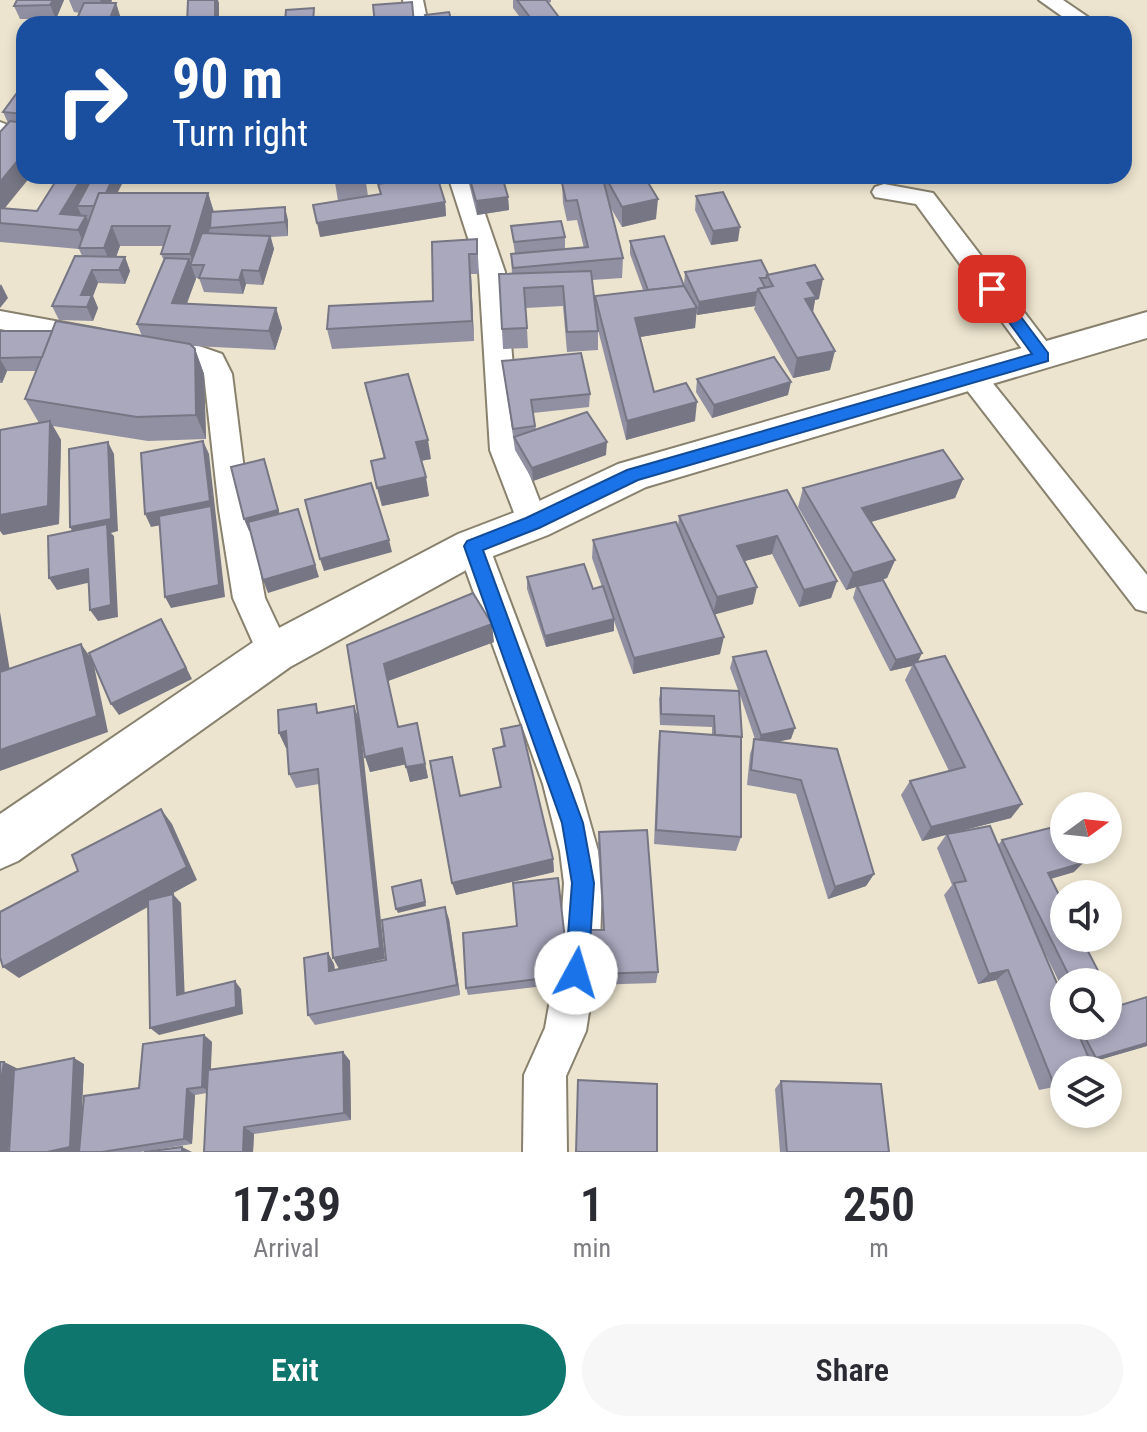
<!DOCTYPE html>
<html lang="en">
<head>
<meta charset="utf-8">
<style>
	:root { --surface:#fff; --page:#f7f7f7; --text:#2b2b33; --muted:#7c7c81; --accent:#0f766e }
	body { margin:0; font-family:"Roboto Condensed",sans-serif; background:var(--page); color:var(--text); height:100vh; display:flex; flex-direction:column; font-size:30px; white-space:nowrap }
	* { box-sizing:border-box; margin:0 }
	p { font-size:26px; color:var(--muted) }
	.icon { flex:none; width:44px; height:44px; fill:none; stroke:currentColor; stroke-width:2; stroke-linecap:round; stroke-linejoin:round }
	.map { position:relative; height:1152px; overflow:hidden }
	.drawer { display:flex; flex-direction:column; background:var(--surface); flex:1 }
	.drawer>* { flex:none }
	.hud { position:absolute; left:16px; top:16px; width:1116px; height:168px; border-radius:24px; box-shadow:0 4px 12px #0003; background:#1a4fa0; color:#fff; overflow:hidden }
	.needle { width:52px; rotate:75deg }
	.fabs { position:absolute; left:1050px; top:792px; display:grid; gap:16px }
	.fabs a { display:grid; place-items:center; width:72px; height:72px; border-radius:50%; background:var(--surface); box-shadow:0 4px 12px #0003; font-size:40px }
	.pin { position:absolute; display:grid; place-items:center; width:68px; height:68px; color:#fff; margin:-34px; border-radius:16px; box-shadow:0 4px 12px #0006 }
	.me { position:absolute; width:88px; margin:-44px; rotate:6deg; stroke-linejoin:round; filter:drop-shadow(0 0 6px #0008) }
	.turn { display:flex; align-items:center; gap:28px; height:168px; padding:0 24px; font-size:36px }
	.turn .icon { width:104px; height:104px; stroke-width:2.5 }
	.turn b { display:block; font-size:56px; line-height:68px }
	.eta { display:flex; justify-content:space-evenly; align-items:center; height:136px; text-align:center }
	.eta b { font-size:48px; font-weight:600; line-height:56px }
	.button { display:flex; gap:16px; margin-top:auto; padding:16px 24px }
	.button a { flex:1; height:92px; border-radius:48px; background:var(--accent); color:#fff; font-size:32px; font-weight:600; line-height:92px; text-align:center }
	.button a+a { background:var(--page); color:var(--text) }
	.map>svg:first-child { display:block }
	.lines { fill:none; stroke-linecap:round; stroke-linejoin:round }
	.street-casing { stroke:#88816e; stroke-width:4 }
	.secondary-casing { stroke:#88816e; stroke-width:4 }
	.street { fill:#fff; fill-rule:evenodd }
	.secondary { fill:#fff; fill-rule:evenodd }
	.wall { fill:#9190a3 }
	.shaded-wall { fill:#767684 }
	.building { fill:#a9a8bd; stroke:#767684; stroke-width:2 }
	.route { fill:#1a73e8; stroke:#114b97; stroke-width:2 }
</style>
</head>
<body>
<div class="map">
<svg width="1147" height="1152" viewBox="0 0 1147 1152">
	<rect width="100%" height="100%" fill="#ece4ce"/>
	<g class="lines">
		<defs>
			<g id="street">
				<polygon points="403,0 423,0 428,24 406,24"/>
				<polygon points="1039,0 1063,0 1098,24 1073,24"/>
				<path d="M0 122 24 131C24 142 10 150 0 152Z"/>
				<polygon points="448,176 472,176 505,272 520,450 548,523 544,532 533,535 522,532 518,523 490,450 479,272"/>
				<polygon points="884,184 933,193 1053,350 1057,357 1053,364 1043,367 1033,364 916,204 875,197 872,192 875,187"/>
				<polygon points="0,311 93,328 103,330 107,337 103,344 93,346 0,329"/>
				<polygon points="154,339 196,345 222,354 232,374 249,510 265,598 291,653 286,663 274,667 262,663 233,598 219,510 204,374 201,368 144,356 140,349 144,342"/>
				<polygon points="973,368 983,371 1147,575 1147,612 1136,609 963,385 959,378 963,371"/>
				<polygon points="473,533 484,537 489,546 579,784 598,851 602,883 600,944 586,1031 566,1076 567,1152 523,1152 524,1075 545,1028 560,944 564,883 560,851 543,784 457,546 462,537"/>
			</g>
			<polygon id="secondary" points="1147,312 1147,338 646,487 548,535 488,558 290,667 18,861 0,869 0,814 258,639 458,534 518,511 618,464"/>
		</defs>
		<use href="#street" class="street-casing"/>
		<use href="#secondary" class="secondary-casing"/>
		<use href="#street" class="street"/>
		<use href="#secondary" class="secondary"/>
	</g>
	<g class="wall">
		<polygon points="64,0 56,19 20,19 14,6"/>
		<polygon points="69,0 112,0 111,3 116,3 120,16 117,24 76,24 80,13 74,12"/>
		<polygon points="513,0 551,0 551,2 548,3 564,24 525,24 513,8"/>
		<polygon points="24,86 24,176 5,208 37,211 118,193 208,193 214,212 288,220 288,236 271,237 274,249 263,285 246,284 243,294 204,292 199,278 196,278 187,304 276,308 282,328 275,350 193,346 195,349 204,374 206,439 148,441 53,426 61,440 59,524 3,535 39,423 25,399 36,371 7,371 2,383 0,383 0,331 142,336 137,324 164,261 161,254 164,246 120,246 116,257 125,257 130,271 125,284 98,283 93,296 98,308 93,321 59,320 52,306 82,256 79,249 0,242 0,132 8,123 3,112"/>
		<polygon points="334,176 365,176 368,196 380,194 378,184 445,202 446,216 320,237 338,201"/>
		<polygon points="467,176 502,176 508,197 509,210 477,215"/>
		<polygon points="559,176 644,176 656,219 622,227 609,205 623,258 622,278 592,280 595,301 595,296 643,290 630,254 630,241 684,286 685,272 768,274 819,299 815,300 813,312 830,370 793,378 754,309 755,306 697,315 696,313 695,328 640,337 654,392 695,421 626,440 598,330 598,350 567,352 563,306 526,308 528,348 503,349 499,274 512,274 511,254 515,254 511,226 565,237 565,249 584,248 577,220 567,221 563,203 562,184"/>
		<polygon points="696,196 738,241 711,245 695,210"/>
		<polygon points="477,239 479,274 471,274 474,341 332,349 327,329 433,301"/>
		<polygon points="502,361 590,394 589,407 533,413 536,430 606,455 533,481 515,450"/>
		<polygon points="697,379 788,395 712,418 696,392"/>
		<polygon points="365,383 431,459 421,461 429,496 382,506 371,461 384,459"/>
		<polygon points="963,479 955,498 871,522 895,560 887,578 877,581 918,662 1011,818 952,833 998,845 1002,840 1074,872 1051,879 1104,982 1064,982 1064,992 1040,943 1064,1026 1108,1026 1147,1046 1064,1070 1064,1085 1039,1090 996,980 978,984 944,895 952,885 937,848 946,835 922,841 901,795 910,781 949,771 905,680 912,666 890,671 853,598 856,587 846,590 798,507 803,488"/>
		<polygon points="787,490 837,581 831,598 799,607 772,554 745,561 753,604 714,614 720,654 633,674 614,621 614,631 546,647 527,589 527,577 593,589 602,587 592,558 593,540 678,526 679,516"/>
		<polygon points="494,642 388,681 398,727 417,723 428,778 410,782 406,764 370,772 360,725 319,784 296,788 289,774 287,748 286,748 279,733 319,712 359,721 347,645"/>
		<polygon points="733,657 791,739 778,741 874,874 866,886 828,899 796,794 747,785 750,754 755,739 740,695 742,737 741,743 741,837 736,851 654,844 658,746 660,731 712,735 712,727 660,725 659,699 661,688 738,690 730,668"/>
		<polygon points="501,729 553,859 554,872 456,895 460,796 500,787 493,749 503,747"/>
		<polygon points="599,832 658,972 656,983 591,985 589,930 603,930 598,845"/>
		<polygon points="449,919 460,995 315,1025 308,1015 328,953 334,964 335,970 386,960"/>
		<polygon points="569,975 569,983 468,995 466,988"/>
		<polygon points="204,1035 212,1042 210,1070 343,1052 350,1061 351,1120 254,1134 253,1152 207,1093 195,1095 192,1144 140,1152 9,1152 4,1062 18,1069 84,1064 81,1125 139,1088"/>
		<polygon points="781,1081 889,1152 780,1152 775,1089"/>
	</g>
	<g class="shaded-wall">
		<polygon points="53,0 64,0 56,19 50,5"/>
		<polygon points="100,0 112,0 105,14"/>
		<polygon points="215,0 218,0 219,3 219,24 215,24"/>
		<polygon points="116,3 120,16 117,24 108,24"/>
		<polygon points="24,153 24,176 31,176 0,214 0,182"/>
		<polygon points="83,176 103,176 77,206 81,214 72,229 60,214"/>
		<polygon points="114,176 126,176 104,220 99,207"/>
		<polygon points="208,193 214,213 200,265 194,265 190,254"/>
		<polygon points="508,197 509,210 477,215 476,201"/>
		<polygon points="658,199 656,219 622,227 622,207"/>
		<polygon points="445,202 446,216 320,237 317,223"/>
		<polygon points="285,207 288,220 288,236 285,222"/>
		<polygon points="86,216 94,236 86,250 78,230"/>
		<polygon points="112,226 120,246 112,268 104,248"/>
		<polygon points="740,227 738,241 711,245 713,231"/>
		<polygon points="270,236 274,249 263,285 259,271"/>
		<polygon points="469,254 471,274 474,341 472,321"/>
		<polygon points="125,257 130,271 125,284 119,270"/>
		<polygon points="189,259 196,279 179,323 172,303"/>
		<polygon points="92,270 98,283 93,296 98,308 93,321 81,295"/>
		<polygon points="242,270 246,284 243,294 239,280"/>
		<polygon points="823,279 819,299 815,300 812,317 800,319 807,283"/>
		<polygon points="1,284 8,298 0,308 0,286"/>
		<polygon points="757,292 755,306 697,315 699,302"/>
		<polygon points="276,308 282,328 275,350 269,331"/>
		<polygon points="697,308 695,328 634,338 635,318"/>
		<polygon points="195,349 204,374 206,439 196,415"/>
		<polygon points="835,351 830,370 793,378 797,358"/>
		<polygon points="0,359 7,371 2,383 0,379"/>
		<polygon points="791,382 788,395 712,418 714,405"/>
		<polygon points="697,402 695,421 626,440 627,421"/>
		<polygon points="50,421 61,440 59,524 3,535 0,531 0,515"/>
		<polygon points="428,440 431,459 419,461 416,442"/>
		<polygon points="203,441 209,454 225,597 171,608 165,597 212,515 151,527 145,514"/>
		<polygon points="108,442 114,454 118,531 111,533 114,536 118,617 98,621 90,610 111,605 70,527"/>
		<polygon points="607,442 606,455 533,481 532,468"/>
		<polygon points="264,459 282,522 249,531 244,519"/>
		<polygon points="426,477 429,496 382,506 377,488"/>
		<polygon points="963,479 955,498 856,526 862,508"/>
		<polygon points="298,509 319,577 268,593 263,580"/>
		<polygon points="777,536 772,554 733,564 737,546"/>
		<polygon points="389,540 392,552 324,571 320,559"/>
		<polygon points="895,560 887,578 846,590 853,573"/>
		<polygon points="88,569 96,581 57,590 49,578"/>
		<polygon points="837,581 831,598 799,607 804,590"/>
		<polygon points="757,587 753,604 713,615 717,597"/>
		<polygon points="0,612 13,689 0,673"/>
		<polygon points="614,619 614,631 546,647 545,636"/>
		<polygon points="492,624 494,642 388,681 402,742 384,664"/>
		<polygon points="168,631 192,679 119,715 111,704"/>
		<polygon points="724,637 720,654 633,674 634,658"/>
		<polygon points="81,644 93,661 108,732 0,771 0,750"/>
		<polygon points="922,653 917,664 913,663 912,666 890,671 896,660"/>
		<polygon points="354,706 360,722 385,959 339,969 333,958"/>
		<polygon points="417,723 428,778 410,782 406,767"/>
		<polygon points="795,728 791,739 757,746 761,735"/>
		<polygon points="286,731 294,746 286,748 279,733"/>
		<polygon points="402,748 407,764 370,772 365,757"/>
		<polygon points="1022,804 1011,818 922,841 931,827"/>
		<polygon points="161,809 172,824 197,880 19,978 3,967"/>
		<polygon points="553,859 554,872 456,895 452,883"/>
		<polygon points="1083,863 1074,872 1039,882 1048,873"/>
		<polygon points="874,874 866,886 828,899 835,887"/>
		<polygon points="421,880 426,906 398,913 396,909"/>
		<polygon points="173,894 181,903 185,1002 177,995"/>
		<polygon points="445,907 449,919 460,995 457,985"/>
		<polygon points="328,953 334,964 336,982 329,971"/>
		<polygon points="1008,970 996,980 978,984 989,974"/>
		<polygon points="235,981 241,989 243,1014 159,1035 150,1028"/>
		<polygon points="204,1035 212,1042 210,1092 202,1087"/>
		<polygon points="1147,1043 1147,1046 1085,1064 1096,1058"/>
		<polygon points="343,1052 350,1061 351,1120 344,1113"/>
		<polygon points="74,1058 84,1064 80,1152 47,1152"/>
		<polygon points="4,1062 20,1070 8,1152 0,1152 0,1087"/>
		<polygon points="187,1089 195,1095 192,1144 184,1139"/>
		<polygon points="244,1127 254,1134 253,1152 243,1152"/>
		<polygon points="182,1147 192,1152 182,1152"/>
	</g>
	<g class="building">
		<polygon points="17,0 53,0 50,5 14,6"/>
		<polygon points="188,0 215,0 215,24 187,24"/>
		<polygon points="517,0 546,0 564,24 535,24"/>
		<polygon points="412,2 414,24 375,24 373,5"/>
		<polygon points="84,3 116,3 108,23 75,23"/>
		<polygon points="314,8 313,24 257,24 285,22 286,10"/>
		<polygon points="449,12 452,23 428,24 425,15"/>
		<polygon points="34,19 71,24 29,24"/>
		<polygon points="22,86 24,86 24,114 3,112"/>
		<polygon points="10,121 24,123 24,153 0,182 0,132"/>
		<polygon points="59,176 83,176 60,214 86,216 78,230 0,223 0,208 37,211"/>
		<polygon points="93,176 114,176 106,193 99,193 94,206 77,206"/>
		<polygon points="334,176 364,176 364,178 334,182"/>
		<polygon points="432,176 437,176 445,202 317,223 313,205 381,194 378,184"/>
		<polygon points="469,176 502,176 508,197 476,201"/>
		<polygon points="565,176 598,176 599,179 568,182"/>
		<polygon points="605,176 644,176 658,199 622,207"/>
		<polygon points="603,179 623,258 513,268 511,254 588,247 577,200 566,201 562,183"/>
		<polygon points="723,192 740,227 713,231 696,196"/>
		<polygon points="99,193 208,193 190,254 161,254 170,226 112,226 104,248 79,248"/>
		<polygon points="285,207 285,222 210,228 211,212"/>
		<polygon points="561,221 565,237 514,242 511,226"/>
		<polygon points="202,233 270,236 259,271 242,270 239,280 199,278 204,265 191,265 191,263"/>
		<polygon points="664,236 684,286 648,290 630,241"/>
		<polygon points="477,239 477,254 469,254 472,321 327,329 329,306 433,301 432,242"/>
		<polygon points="75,256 125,257 119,270 92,270 81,295 92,295 87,307 52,306"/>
		<polygon points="165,258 189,259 172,303 276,308 269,331 137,324"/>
		<polygon points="761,260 768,274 767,275 766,278 760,278 765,287 758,289 757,292 699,302 685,272"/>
		<polygon points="815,265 823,279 807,283 816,297 805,299 835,351 797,358 758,289 773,286 767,275"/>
		<polygon points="591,271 598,331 567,332 563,286 524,288 527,328 502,329 499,274"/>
		<polygon points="684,286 697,308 635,318 654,392 686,383 697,402 627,421 595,296"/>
		<polygon points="56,321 190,344 195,349 196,415 137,417 25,399"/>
		<polygon points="0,331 52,331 42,357 0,358"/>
		<polygon points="581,353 590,394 531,400 535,426 513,429 502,361"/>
		<polygon points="774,357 791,382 714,405 697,379"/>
		<polygon points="408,374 428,440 416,442 426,477 377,488 371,461 385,458 365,383"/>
		<polygon points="587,412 607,442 532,468 514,437"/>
		<polygon points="50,421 48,506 0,515 0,430"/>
		<polygon points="203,441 210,501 145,514 141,453"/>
		<polygon points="108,442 111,519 70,527 69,449"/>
		<polygon points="943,450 963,479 862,508 895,560 853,573 803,488"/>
		<polygon points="264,459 278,510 244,519 231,467"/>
		<polygon points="371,483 389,540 320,559 305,500"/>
		<polygon points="787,490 837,581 804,590 777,536 737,546 757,587 717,597 679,516"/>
		<polygon points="211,506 219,585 165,597 159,516"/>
		<polygon points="298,509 315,565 263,580 248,522"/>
		<polygon points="676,522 724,637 634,658 593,540"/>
		<polygon points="107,524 111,605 90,610 88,569 49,578 48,536"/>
		<polygon points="584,564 593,589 603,586 614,619 545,636 527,577"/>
		<polygon points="883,580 922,653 896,660 857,586"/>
		<polygon points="473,593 492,624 384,664 398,727 417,723 425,764 406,767 402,748 365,757 347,645"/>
		<polygon points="161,619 186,668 111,704 89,653"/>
		<polygon points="81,644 97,716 0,750 0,672"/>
		<polygon points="766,651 795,728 761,735 733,657"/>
		<polygon points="945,656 1022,804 931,827 910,781 965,767 913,663"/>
		<polygon points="661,688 739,691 742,737 715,735 714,716 661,714"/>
		<polygon points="316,704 317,713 354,706 380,948 333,958 318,769 289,774 286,731 279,733 278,710"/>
		<polygon points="521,725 553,859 452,883 430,761 452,757 460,796 501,787 493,749 505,746 501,729"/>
		<polygon points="660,731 741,737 741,837 656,830"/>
		<polygon points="754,739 837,749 874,874 835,887 801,780 751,770"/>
		<polygon points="161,809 187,867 3,967 0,957 0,912 78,871 72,855"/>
		<polygon points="1062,825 1064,829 1064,850 1076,850 1083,863 1048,873 1064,905 1064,938 1081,938 1104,982 1072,982 1002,840"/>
		<polygon points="990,826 1064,1000 1064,1026 1075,1026 1094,1070 1064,1070 1064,1080 1053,1082 1008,970 989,974 954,883 966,881 947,834"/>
		<polygon points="647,830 658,972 591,974 589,930 604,930 599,832"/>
		<polygon points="558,878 569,975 466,988 463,933 517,926 513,883"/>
		<polygon points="421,880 425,902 396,909 392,887"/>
		<polygon points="173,894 177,995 235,981 236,1007 150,1028 148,900"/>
		<polygon points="445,907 457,985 308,1015 304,958 328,953 329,971 386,960 382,920"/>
		<polygon points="1147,997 1147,1043 1096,1058 1079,1026 1108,1026 1108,1009"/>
		<polygon points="204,1035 202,1087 187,1089 184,1139 102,1152 79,1152 84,1096 139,1088 143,1044"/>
		<polygon points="343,1052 344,1113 244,1127 243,1152 204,1152 208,1070"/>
		<polygon points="74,1058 70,1147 47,1152 9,1152 14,1070"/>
		<polygon points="0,1062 4,1062 0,1087"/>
		<polygon points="578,1080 657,1084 657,1152 576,1152"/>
		<polygon points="781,1081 881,1084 889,1152 787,1152"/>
		<polygon points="182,1147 182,1152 144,1152"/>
	</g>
	<polygon class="route" points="992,284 997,285 1048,353 1048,361 638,480 539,528 483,550 583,823 594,883 588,973 584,981 576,984 568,981 565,973 572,883 562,823 464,546 467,541 526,518 627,470 1032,354 985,289"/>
</svg>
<div class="fabs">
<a><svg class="needle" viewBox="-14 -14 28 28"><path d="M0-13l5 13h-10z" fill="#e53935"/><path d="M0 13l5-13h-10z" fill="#7c7c81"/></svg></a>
<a><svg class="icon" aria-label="sound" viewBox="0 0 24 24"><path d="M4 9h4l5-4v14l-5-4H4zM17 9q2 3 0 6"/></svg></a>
<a><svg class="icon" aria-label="search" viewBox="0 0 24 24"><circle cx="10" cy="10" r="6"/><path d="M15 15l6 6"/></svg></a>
<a><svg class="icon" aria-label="layers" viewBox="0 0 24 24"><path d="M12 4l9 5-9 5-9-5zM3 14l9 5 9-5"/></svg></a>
</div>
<div class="pin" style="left:992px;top:289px;background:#d93025"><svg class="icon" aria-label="arrive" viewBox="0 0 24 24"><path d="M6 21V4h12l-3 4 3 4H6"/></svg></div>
<svg class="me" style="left:576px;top:973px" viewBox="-20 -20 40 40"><circle r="19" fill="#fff"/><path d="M0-13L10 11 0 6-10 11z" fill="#1a73e8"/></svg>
<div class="hud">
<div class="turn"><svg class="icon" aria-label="right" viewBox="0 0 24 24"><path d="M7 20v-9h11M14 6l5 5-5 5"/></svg><div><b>90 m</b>Turn right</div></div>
</div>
</div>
<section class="drawer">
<div class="eta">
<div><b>17:39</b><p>Arrival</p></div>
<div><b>1</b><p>min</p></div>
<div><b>250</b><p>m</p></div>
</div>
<div class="button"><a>Exit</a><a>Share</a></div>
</section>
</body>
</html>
